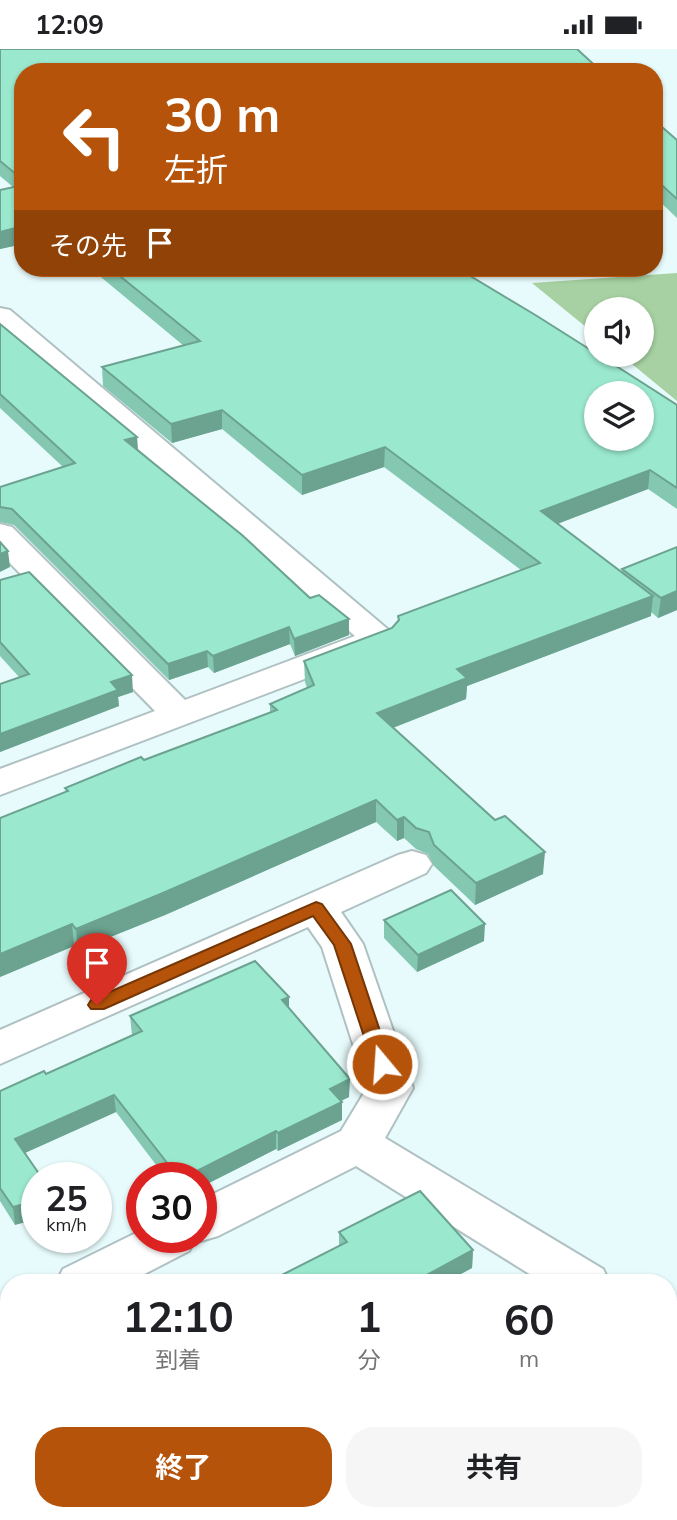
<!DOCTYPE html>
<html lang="ja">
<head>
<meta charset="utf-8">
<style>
	:root { --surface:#fff; --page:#f6f6f6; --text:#202124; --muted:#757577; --accent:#b45309 }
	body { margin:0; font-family:Mulish,"Noto Sans JP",sans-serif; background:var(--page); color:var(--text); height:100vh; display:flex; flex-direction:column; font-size:26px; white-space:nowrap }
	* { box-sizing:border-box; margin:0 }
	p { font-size:23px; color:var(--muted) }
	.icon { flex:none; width:38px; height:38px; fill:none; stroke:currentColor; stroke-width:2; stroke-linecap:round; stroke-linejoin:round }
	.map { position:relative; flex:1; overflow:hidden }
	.sheet { position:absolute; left:0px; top:1225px; width:677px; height:247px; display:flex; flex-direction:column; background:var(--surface); border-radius:28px 28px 0 0; box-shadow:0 2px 5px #0004 }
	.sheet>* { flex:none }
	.guide { position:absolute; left:14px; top:14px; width:649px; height:214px; border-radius:28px; box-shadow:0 2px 5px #0004; background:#b45309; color:#fff; overflow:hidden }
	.fabs { position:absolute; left:584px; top:248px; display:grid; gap:14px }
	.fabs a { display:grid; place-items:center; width:70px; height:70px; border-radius:50%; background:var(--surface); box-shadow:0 2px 5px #0004; font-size:35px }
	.speed { position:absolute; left:21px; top:1113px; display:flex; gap:14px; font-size:35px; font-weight:700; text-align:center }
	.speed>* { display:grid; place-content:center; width:91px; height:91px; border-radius:50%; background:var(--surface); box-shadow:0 2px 5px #0004; line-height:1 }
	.speed small { font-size:18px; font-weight:400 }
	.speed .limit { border:10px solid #d22; background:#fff; color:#111 }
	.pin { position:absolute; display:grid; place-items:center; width:60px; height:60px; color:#fff; margin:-72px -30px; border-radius:50% 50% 50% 0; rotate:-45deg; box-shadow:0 0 7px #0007 }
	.pin .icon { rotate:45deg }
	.me { position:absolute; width:77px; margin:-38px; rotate:342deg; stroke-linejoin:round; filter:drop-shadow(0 0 5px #0008) }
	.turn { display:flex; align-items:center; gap:24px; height:147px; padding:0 35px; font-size:32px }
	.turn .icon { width:91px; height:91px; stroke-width:2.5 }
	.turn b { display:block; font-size:49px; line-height:60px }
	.then { display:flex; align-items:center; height:66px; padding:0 35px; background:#0003; gap:14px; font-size:26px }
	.eta { display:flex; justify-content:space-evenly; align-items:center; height:119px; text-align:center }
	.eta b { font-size:42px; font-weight:700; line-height:49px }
	.action { display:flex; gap:14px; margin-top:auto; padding:14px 35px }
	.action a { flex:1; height:80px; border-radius:28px; background:var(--accent); color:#fff; font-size:28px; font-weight:700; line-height:80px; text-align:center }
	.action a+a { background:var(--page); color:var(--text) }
	.status { display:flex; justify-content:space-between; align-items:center; height:49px; padding:0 35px; background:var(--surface); direction:ltr }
	.status svg { height:19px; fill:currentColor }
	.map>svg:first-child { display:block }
	.green { fill:#a7d1a2 }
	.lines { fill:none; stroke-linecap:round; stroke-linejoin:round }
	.minor-casing { stroke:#afc1c2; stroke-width:4 }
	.minor { fill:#fff; fill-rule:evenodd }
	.wall { fill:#84c8b1 }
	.shaded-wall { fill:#6ca290 }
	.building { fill:#9ae8ce; stroke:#6ca290; stroke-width:2; fill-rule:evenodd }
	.route { fill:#b45309; stroke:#753606; stroke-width:2 }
</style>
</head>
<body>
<div class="status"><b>12:09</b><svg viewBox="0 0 49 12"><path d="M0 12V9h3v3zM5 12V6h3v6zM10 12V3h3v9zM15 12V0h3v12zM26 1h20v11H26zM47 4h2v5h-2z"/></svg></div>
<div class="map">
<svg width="677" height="1471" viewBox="0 0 677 1471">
	<rect width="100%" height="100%" fill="#e8fbfc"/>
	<polygon class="green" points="677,224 677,352 621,306 642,306 642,261 597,261 597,287 532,234"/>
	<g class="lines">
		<defs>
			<g id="minor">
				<polygon points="0,259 10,261 391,583 397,590 391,597 0,746 0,720 155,662 0,504 0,475 12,478 185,651 355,587 0,281"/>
				<polygon points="412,802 426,806 432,815 426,824 341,863 363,895 413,1039 385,1089 603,1220 610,1234 544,1234 356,1117 218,1187 201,1192 195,1190 189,1202 127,1234 56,1234 63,1220 142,1181 142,1188 201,1188 201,1151 341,1082 367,1039 322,898 308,878 0,1015 0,981 398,806"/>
				<polygon points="9,1249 9,1292 0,1295 0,1252"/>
				<polygon points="668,1261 677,1262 677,1304 668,1303"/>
				<polygon points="0,1385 9,1388 9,1463 55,1463 59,1471 3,1471 0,1462 5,1450 0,1448"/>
				<polygon points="534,1463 591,1463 587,1471 530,1471"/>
			</g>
		</defs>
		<use href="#minor" class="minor-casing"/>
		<use href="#minor" class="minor"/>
	</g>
	<g class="wall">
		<polygon points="0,0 23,23 23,195 0,200 13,138 0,127"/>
		<polygon points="654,71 677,91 677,169 654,147"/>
		<polygon points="90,219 457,219 677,356 677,460 648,440 557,475 621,523 622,520 677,498 677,561 658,569 651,563 651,567 467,637 466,650 393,679 543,825 475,856 434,817 428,805 416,800 404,789 397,792 376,773 165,866 78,901 74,897 0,928 66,743 65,739 144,711 270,663 270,655 307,639 305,633 304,612 392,579 398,573 398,567 521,521 384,418 302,446 222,380 172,394 103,337 102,318 184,297"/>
		<polygon points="0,275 137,388 138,402 349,586 295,607 290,595 214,624 208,618 169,631 14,476 0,473 0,438 63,418 0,359"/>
		<polygon points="0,531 133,643 118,648 119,657 0,703 0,635 19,628 0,607"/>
		<polygon points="384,871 484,892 417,923 384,889"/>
		<polygon points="289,960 349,1048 341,1052 342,1053 342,1071 278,1102 276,1100 201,1138 201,1129 166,1129 116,1063 25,1104 15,1176 0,1152 0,1042 46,1025 132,986 130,967"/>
		<polygon points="339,1183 473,1201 472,1219 444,1234 266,1234 339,1197"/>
	</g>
	<g class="shaded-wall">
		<polygon points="23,177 23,195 0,200 0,183"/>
		<polygon points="222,361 222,380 172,394 171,375"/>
		<polygon points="137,388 138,404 125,391"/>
		<polygon points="385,398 384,418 302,446 302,426"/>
		<polygon points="650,421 648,440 539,482 541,462"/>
		<polygon points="8,502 10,518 0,523 0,505"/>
		<polygon points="677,542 677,561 658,569 661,549"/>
		<polygon points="653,547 651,567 467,637 466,650 377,685 377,664 457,620"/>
		<polygon points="349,570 349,586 295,607 294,590"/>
		<polygon points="289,578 290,595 214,624 213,607"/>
		<polygon points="207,602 208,618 169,631 168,615"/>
		<polygon points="132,626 133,643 118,648 119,657 0,703 0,685 111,633"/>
		<polygon points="376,751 376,773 165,866 78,901 76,880"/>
		<polygon points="404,768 404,789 397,792 397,771"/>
		<polygon points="545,803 543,825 475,856 476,834"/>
		<polygon points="72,875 74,897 0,928 0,905"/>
		<polygon points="485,875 484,892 417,923 418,906"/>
		<polygon points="289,948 289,966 282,951"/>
		<polygon points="350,1030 349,1048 330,1057 330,1040"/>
		<polygon points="114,1046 116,1063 18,1107 15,1090"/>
		<polygon points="342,1053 342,1071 278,1102 278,1084"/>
		<polygon points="276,1082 276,1100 201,1138 201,1129 183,1129"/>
		<polygon points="37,1152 37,1170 15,1176 13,1158"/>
		<polygon points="473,1201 472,1219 444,1234 412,1234"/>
		<polygon points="437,1463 447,1463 442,1471 432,1471"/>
	</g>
	<g class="building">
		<polygon points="0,0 577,0 602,23 23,23 23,131 0,112"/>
		<polygon points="654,71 677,91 677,150 654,129"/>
		<polygon points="23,136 23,177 0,183 0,141"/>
		<path d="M110 219H457L537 267 597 305V306H599L677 356V439L650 421 541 462 653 547 457 620 467 629 377 664 495 771 505 767 545 803 476 834 434 796 429 783 416 779 404 768 397 771 376 751 163 844 76 880 72 875 0 905V769L68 742 65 739 141 708 144 711 277 661 270 655 314 636 304 612 392 579 399 571 398 567 540 514 385 398 302 426 222 361 171 375 102 318 200 292ZM597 345H642V390H597Z"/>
		<polygon points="0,275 137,388 125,391 242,486 310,549 319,546 349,570 294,590 289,578 213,607 207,602 168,615 12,460 0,458 0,438 75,414 0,345"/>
		<polygon points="0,493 8,502 0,505"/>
		<polygon points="677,498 677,542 661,549 622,520"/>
		<polygon points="29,523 132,626 111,633 118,641 0,685 0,635 29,625 0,593 0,531"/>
		<polygon points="451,841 485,875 418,906 384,871"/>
		<polygon points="255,912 289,948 282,951 350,1030 330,1040 342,1053 278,1084 276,1082 183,1129 179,1129 114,1046 15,1090 42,1129 37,1129 37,1152 13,1158 0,1139 0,1042 44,1022 46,1025 142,982 130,967"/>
		<polygon points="420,1142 473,1201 412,1234 266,1234 347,1193 339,1183"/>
		<polygon points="534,1230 543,1234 531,1234"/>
		<polygon points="311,1463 437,1463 432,1471 306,1471"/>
	</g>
	<polygon class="route" points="316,853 322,855 351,895 391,1015 389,1020 375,1020 373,1015 334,896 313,867 104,960 91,960 88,956 91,951"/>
</svg>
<div class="fabs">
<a><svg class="icon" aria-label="sound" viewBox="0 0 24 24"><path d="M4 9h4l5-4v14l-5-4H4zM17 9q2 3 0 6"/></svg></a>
<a><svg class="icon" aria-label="layers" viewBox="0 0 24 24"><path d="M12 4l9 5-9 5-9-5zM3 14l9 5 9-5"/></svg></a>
</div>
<div class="speed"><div>25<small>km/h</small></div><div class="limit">30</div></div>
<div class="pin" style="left:97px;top:956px;background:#d93025"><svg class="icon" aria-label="arrive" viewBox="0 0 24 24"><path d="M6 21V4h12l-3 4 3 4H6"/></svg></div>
<svg class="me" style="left:382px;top:1015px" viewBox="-20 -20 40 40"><circle r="17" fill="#b45309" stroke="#fff" stroke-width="3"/><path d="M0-11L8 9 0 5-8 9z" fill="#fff"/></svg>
<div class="guide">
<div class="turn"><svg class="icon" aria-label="left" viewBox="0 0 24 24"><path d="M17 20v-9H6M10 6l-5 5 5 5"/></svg><div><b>30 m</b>左折</div></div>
<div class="then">その先<svg class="icon" aria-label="arrive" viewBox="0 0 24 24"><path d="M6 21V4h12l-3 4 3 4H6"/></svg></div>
</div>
<section class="sheet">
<div class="eta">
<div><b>12:10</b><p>到着</p></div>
<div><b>1</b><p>分</p></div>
<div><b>60</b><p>m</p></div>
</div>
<div class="action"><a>終了</a><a>共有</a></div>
</section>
</div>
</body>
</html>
